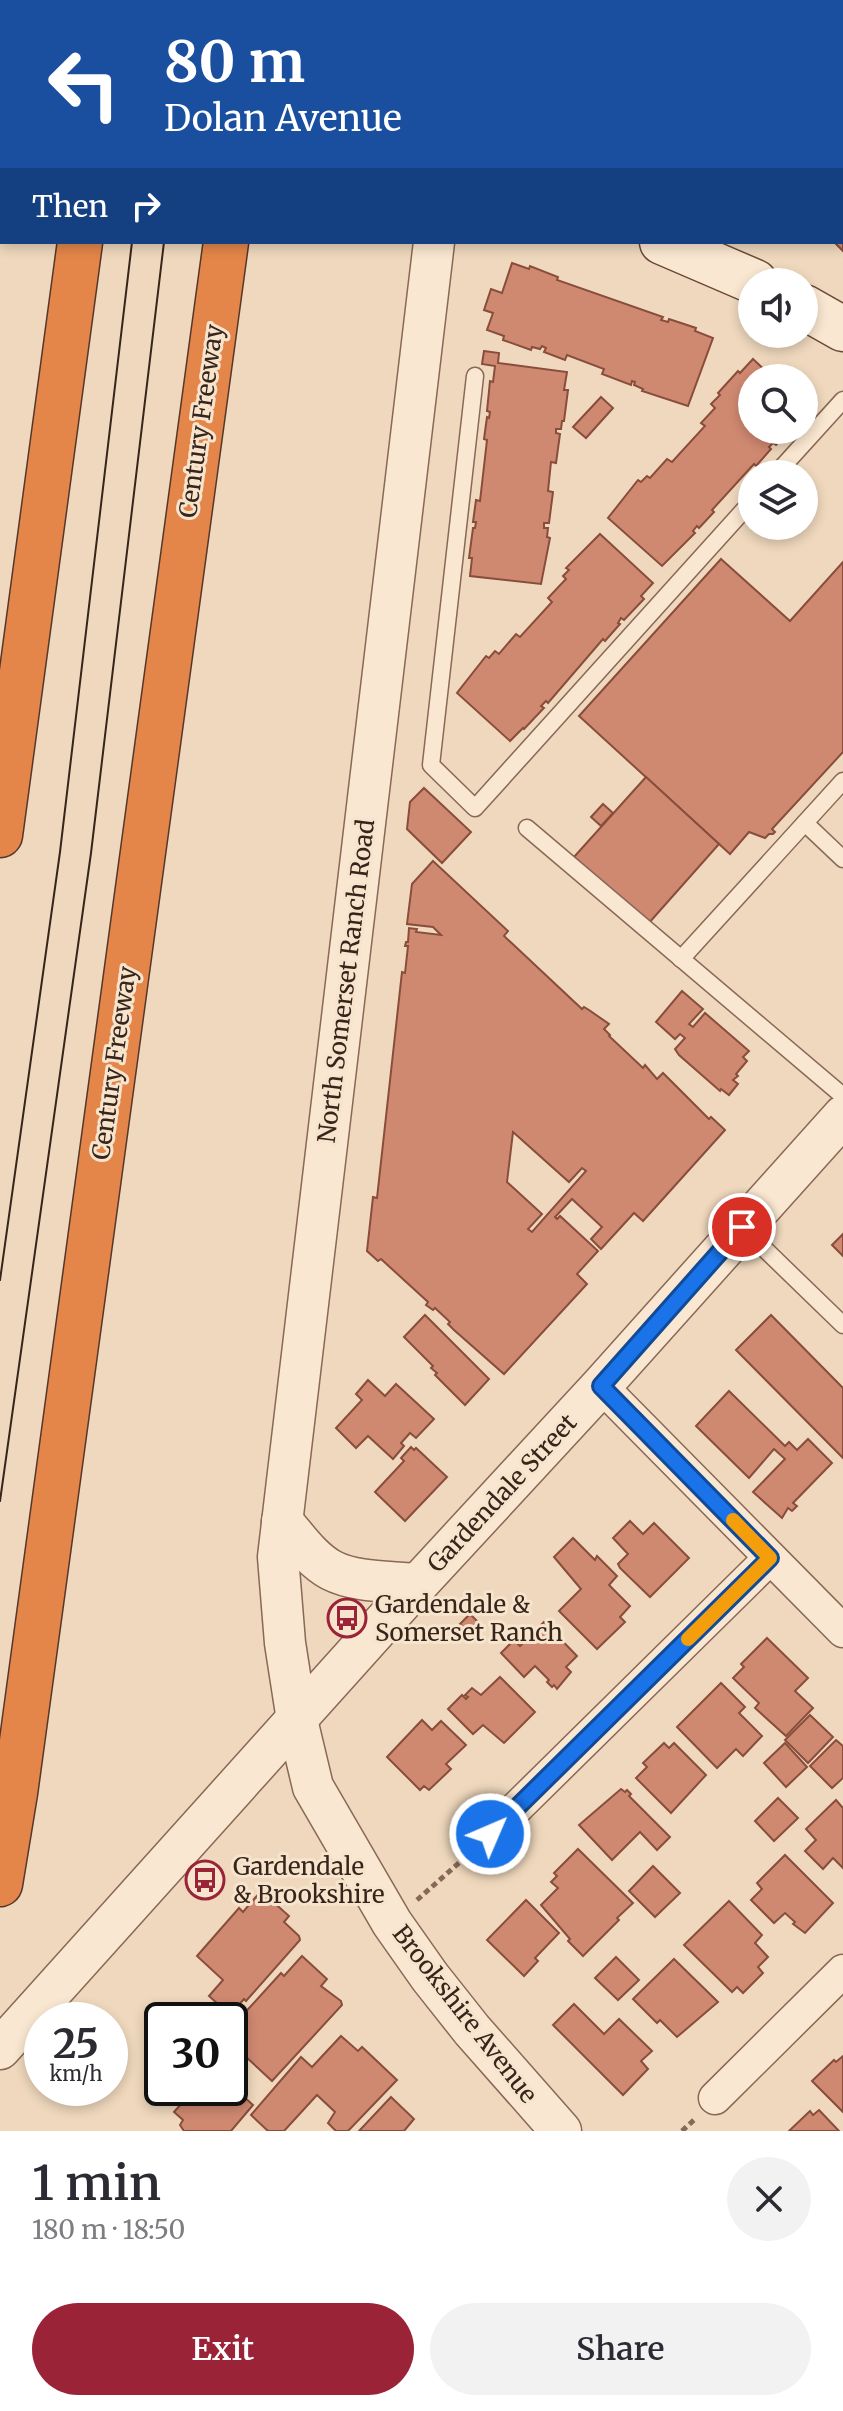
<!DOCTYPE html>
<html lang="en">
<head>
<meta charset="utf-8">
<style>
	:root { --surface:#fff; --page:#f2f2f3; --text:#2b2b33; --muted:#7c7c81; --accent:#9a2338 }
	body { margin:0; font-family:Merriweather,serif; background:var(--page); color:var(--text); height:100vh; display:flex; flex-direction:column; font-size:30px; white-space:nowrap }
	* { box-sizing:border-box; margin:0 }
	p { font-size:26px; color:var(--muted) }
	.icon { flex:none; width:44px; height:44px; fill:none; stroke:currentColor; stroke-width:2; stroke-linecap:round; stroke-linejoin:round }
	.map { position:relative; height:2131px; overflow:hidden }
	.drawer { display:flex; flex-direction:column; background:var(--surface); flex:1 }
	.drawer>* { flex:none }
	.top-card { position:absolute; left:0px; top:0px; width:844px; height:244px; box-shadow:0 4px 12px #0003; background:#1a4fa0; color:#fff; overflow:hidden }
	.controls { position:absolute; left:738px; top:268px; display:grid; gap:16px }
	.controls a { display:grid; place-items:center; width:80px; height:80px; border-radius:50%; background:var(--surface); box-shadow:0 4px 12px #0003; font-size:40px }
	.speed { position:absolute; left:24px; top:2002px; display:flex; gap:16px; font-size:40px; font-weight:700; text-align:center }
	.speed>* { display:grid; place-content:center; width:104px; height:104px; border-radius:50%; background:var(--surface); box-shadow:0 4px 12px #0003; line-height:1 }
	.speed small { font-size:20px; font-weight:400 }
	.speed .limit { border:4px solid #111; border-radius:12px; background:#fff; color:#111 }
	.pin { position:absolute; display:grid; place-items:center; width:68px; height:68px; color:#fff; margin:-34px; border:4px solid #fff; border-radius:50%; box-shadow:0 2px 8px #0007 }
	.me { position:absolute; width:88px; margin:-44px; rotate:45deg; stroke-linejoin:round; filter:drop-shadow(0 0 6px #0008) }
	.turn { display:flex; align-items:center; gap:28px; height:168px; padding:0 32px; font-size:36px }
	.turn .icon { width:104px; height:104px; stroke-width:2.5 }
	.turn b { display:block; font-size:56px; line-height:68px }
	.then { display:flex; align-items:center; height:76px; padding:0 32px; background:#0003; gap:16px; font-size:30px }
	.round { display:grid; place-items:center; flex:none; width:84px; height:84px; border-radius:42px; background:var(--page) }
	.headline { display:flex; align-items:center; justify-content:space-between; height:136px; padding:0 32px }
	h1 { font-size:48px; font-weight:600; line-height:60px }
	.primary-button { display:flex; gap:16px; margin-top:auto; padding:16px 32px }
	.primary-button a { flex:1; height:92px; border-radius:48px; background:var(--accent); color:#fff; font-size:32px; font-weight:600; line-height:92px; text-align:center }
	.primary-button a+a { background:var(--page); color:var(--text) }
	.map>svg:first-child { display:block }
	.building { fill:#d08971; stroke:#884d3b; stroke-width:2; fill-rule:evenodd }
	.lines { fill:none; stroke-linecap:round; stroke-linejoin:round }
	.service-casing { stroke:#886856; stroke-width:19 }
	.minor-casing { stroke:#886856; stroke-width:35 }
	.tertiary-casing { stroke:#886856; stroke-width:43 }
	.secondary-casing { stroke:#6a4939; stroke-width:47 }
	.motorway-casing { stroke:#55372b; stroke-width:47 }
	.path { stroke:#886856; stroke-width:5; stroke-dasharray:6 4; stroke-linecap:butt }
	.service { stroke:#fae7d1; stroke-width:16 }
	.minor { stroke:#fae7d1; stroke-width:32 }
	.tertiary { stroke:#fae7d1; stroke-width:40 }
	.secondary { stroke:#fae7d1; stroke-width:44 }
	.motorway { stroke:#e48649; stroke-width:44 }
	.tram { stroke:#37241b; stroke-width:2 }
	.route-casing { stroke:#114b97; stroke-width:20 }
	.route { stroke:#1a73e8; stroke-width:14 }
	.slow { stroke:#f59e0b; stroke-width:14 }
	.labels { text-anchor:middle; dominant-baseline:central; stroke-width:6; stroke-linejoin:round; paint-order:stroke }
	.street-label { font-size:24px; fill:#37241b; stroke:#f7e4cd }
	.poi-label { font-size:24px; fill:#37241b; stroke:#f7e4cd; text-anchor:start }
</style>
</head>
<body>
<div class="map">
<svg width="843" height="2131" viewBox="0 0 843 2131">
	<rect width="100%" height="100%" fill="#efd8bd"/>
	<g class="building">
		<polygon points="670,0 725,0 727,2 668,2"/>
		<polygon points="818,0 843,0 843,70 842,2 816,2"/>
		<polygon points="842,190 843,190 843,251 834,242 842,242"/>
		<polygon points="512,263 529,269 530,266 558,277 557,280 663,317 661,320 668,322 669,319 696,328 695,331 713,338 688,406 642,391 643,389 634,385 635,382 632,381 631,385 602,374 604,369 567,355 565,360 544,352 546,348 542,346 540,349 532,347 531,350 503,340 504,336 487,330 493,313 484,310 491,289 502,293"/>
		<polygon points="484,351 499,353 498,363 567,372 564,390 568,390 564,421 562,421 561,429 556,429 556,433 560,434 556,463 551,462 548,491 553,492 549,523 544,523 544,528 548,528 547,537 550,538 541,584 470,576 472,558 469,558 473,528 475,528 476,522 473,522 476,500 480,501 487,440 484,439 487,417 489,418 490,412 487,411 490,381 493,382 495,366 482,364"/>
		<polygon points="753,359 773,378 752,378 752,430 790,430 776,445 773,443 769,447 771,449 756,466 754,464 712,510 714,512 699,528 697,526 693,531 695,533 662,566 608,518 638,480 641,482 647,476 650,478 667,459 672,462 705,426 701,423 715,408 711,404 720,395 718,393 738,371 740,373"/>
		<polygon points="601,397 613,408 586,438 573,427"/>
		<polygon points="600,534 653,583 641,596 644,599 624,620 621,618 618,623 620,624 605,641 603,639 548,703 546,701 541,706 544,708 524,729 523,728 510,741 457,693 486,656 489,658 495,651 499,654 516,634 520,637 552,602 548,598 566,579 563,576 569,570 566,568"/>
		<polygon points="721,559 790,621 843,562 843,752 772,829 775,832 773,834 769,834 765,838 749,832 730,854 579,716"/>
		<polygon points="646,777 719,844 648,924 574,857"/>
		<polygon points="424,788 471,832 442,863 407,829 410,802"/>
		<polygon points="603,804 613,813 601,826 591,817"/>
		<path d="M433 861 508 931 504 936 582 1009 584 1007 589 1010 609 1024 604 1029 610 1035 609 1036 643 1068 645 1065 657 1079 663 1073 709 1119 711 1117 725 1130 643 1221 634 1213 601 1249 591 1239 602 1227 572 1199 555 1217 557 1219 560 1216 598 1251 577 1274 587 1284 504 1374 454 1330 448 1324 450 1322 435 1308 433 1310 426 1305 428 1302 381 1259 378 1261 367 1251 373 1197 377 1198 402 972 405 973 408 946H405L406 942H408L409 928 417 929 416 932 441 935 433 927 407 924 412 884ZM513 1132 569 1182 582 1168 586 1171 532 1232 528 1229 542 1214 507 1182Z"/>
		<polygon points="682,991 703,1009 689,1024 693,1027 705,1013 749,1051 743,1057 747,1061 736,1074 738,1076 733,1080 738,1084 729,1095 721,1089 720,1091 679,1055 675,1049 685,1038 680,1034 675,1039 656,1022"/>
		<polygon points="843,1234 843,1256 832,1245"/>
		<polygon points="425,1315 489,1379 465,1405 435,1375 437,1373 431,1368 433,1366 404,1337"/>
		<polygon points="771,1315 843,1388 843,1458 736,1350"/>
		<polygon points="368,1380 385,1396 396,1384 434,1419 416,1438 410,1433 401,1443 404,1446 393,1459 368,1436 356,1448 336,1428 362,1400 356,1394"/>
		<polygon points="729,1391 785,1446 789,1442 797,1450 808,1439 832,1463 793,1503 797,1506 792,1511 788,1508 782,1518 753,1492 785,1459 774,1449 749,1478 696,1426"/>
		<polygon points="411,1447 414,1450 416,1448 447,1477 405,1521 375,1492 404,1461 401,1458"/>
		<polygon points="630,1521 643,1534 654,1523 689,1558 650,1597 620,1568 618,1564 628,1554 613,1538"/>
		<polygon points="573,1538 595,1560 597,1556 617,1576 609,1585 630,1606 620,1617 625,1622 597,1649 559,1611 581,1589 554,1557"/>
		<polygon points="470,1614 479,1623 470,1633 460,1624"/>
		<polygon points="544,1622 577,1656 566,1667 571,1672 557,1689 554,1685 552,1687 547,1682 549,1680 535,1666 524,1677 501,1653 514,1640 520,1646"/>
		<polygon points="767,1638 808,1678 795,1691 813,1708 786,1736 755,1708 759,1703 733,1678 744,1667 741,1664"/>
		<polygon points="500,1677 535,1712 504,1743 483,1725 473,1734 448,1709 462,1695 466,1699 468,1697 465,1695 472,1688 481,1695"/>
		<polygon points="721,1683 745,1707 739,1713 762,1736 743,1756 736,1749 717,1768 677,1727"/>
		<polygon points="810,1715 833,1737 808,1763 785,1740"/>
		<polygon points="422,1720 432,1730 441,1721 466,1745 446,1764 451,1769 429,1790 424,1786 420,1790 387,1757"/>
		<polygon points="836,1740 843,1746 843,1778 832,1788 810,1766"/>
		<polygon points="664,1743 669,1748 674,1743 706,1775 671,1813 636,1778 647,1767 643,1763"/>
		<polygon points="785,1743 807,1767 786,1787 764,1763"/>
		<polygon points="621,1789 625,1792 627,1790 631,1794 629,1796 670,1837 657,1850 640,1832 612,1860 579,1825"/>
		<polygon points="778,1798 798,1818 774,1841 755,1821"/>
		<polygon points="836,1800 843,1808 843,1868 833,1858 823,1869 805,1851 816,1840 806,1829"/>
		<polygon points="578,1849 633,1903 617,1918 619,1920 583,1956 568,1941 570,1939 541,1905 558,1888 551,1882 557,1876 554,1873"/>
		<polygon points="785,1855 833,1903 805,1933 793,1924 795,1922 785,1913 774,1923 751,1900 762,1889 757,1883"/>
		<polygon points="653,1866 680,1893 655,1917 629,1891"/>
		<polygon points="261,1891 289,1916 284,1922 299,1936 300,1940 246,2001 244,1999 230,2015 209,1996 223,1980 197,1956 239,1908 243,1912"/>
		<polygon points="526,1900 559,1933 535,1958 538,1961 524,1976 487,1940"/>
		<polygon points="729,1901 762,1935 755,1943 768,1957 758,1967 763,1973 743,1993 737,1987 732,1992 684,1945"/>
		<polygon points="302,1956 327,1979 321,1986 341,2001 342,2005 272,2081 230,2042 230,2029 281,1973 284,1976"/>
		<polygon points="616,1957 639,1980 618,2000 595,1978"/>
		<polygon points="674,1959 718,2002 677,2037 660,2020 657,2023 633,1999"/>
		<polygon points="574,2004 604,2034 619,2019 652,2051 641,2061 648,2069 623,2095 553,2025"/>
		<polygon points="341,2036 358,2051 362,2047 397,2080 348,2131 336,2131 328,2123 335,2112 317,2095 284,2131 268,2131 251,2115 301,2057 312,2067"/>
		<polygon points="843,2056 843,2112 812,2081 834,2060 836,2062"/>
		<polygon points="230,2084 253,2105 231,2131 184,2131 180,2125 183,2120 174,2112 190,2094 183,2088 230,2088"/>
		<polygon points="391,2097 414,2119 404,2131 359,2131"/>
		<polygon points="819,2110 839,2131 789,2131 810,2111 813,2115"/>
	</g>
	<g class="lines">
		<defs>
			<g id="service">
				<polyline points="744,0 746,2"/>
				<polyline points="842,89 843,90"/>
				<polyline points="475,376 431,765 475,808 752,501"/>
				<polyline points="776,474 843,400"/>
				<polyline points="805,823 843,859"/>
				<polyline points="527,828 843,1096"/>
				<polyline points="681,959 843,781"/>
				<polyline points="744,1229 843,1325"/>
			</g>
			<g id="minor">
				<polyline points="587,2 590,0"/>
				<polyline points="601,1386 843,1631"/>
				<polyline points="490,1834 770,1558"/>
				<polyline points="715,2098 843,1971"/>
			</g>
			<g id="tertiary">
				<polyline points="463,2 464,0"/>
				<polyline points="434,242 278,1557 285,1643 297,1720 313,1787 392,1923 430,1977 472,2030 561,2131"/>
				<path d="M282 1521C297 1538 311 1559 331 1570 356 1583 390 1581 418 1584"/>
				<polyline points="0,2049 418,1584 601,1386 843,1116"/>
			</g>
			<g id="secondary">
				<polyline points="0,116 2,117"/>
				<polyline points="662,242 755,282"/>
				<polyline points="804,307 843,329"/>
			</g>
			<g id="motorway">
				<polyline points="108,2 108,0"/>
				<polyline points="257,2 257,0"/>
				<polyline points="0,835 80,242"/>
				<polyline points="0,1884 15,1793 226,242"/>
			</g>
		</defs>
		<use href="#service" class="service-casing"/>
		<use href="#minor" class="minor-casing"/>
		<use href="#tertiary" class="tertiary-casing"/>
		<use href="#secondary" class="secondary-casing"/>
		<use href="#motorway" class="motorway-casing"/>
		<g class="path">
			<polyline points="417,1900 469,1854"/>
			<polyline points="682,2131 695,2119"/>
		</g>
		<use href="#service" class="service"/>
		<use href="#minor" class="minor"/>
		<use href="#tertiary" class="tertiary"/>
		<use href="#secondary" class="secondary"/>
		<use href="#motorway" class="motorway"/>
		<g class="tram">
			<polyline points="161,2 161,0"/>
			<polyline points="192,2 192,0"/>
			<polyline points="0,1280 60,852 132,242"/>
			<polyline points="0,1501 91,853 164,242"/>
		</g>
	</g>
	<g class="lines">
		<defs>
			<polyline id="route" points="490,1834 770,1558 601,1386 742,1227"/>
		</defs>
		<use href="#route" class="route-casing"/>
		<use href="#route" class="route"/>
		<polyline class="slow" points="688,1639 770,1558 733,1520"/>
	</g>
	<defs>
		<symbol id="bus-ring" viewBox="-11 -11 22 22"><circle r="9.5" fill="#f7e4cd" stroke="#9a2338" stroke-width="1.5"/><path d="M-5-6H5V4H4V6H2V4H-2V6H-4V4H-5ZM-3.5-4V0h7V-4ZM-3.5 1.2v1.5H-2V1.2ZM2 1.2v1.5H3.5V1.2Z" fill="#9a2338"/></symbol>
	</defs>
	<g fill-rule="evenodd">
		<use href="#bus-ring" x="325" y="1596" width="44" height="44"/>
		<use href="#bus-ring" x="183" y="1858" width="44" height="44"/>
	</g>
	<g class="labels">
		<g class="street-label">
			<text transform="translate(201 421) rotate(-82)">Century Freeway</text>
			<text transform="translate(346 981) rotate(-83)">North Somerset Ranch Road</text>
			<text transform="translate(114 1063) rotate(-82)">Century Freeway</text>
			<text transform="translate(502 1493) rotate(-47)">Gardendale Street</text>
			<text transform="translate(465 2014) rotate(52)">Brookshire Avenue</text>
		</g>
		<g class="poi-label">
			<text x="375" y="1604">Gardendale &amp;<tspan x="375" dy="28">Somerset Ranch</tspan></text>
			<text x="233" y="1866">Gardendale<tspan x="233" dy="28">&amp; Brookshire</tspan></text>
		</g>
	</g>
</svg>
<div class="controls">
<a><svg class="icon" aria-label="sound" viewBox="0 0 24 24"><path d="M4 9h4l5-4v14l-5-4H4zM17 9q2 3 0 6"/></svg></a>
<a><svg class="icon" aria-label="search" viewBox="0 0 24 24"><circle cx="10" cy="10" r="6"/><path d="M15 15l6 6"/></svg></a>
<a><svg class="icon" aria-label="layers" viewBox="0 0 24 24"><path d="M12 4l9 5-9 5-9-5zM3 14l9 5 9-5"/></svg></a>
</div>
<div class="speed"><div>25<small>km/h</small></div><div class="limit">30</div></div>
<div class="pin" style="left:742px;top:1227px;background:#d93025"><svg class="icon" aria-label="arrive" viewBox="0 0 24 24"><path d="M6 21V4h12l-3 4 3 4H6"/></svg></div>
<svg class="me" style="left:490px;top:1834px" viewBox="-20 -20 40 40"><circle r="17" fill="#1a73e8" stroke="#fff" stroke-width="3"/><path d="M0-11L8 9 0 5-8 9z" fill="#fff"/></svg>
<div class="top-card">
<div class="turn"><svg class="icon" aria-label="left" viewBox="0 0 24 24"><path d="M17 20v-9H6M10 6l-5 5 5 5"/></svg><div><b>80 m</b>Dolan Avenue</div></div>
<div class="then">Then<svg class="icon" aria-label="right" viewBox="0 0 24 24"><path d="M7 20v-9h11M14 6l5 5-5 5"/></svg></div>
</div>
</div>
<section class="drawer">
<div class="headline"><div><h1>1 min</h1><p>180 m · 18:50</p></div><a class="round"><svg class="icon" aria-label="close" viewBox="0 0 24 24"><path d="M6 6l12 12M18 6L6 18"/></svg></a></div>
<div class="primary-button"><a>Exit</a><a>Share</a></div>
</section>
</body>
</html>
